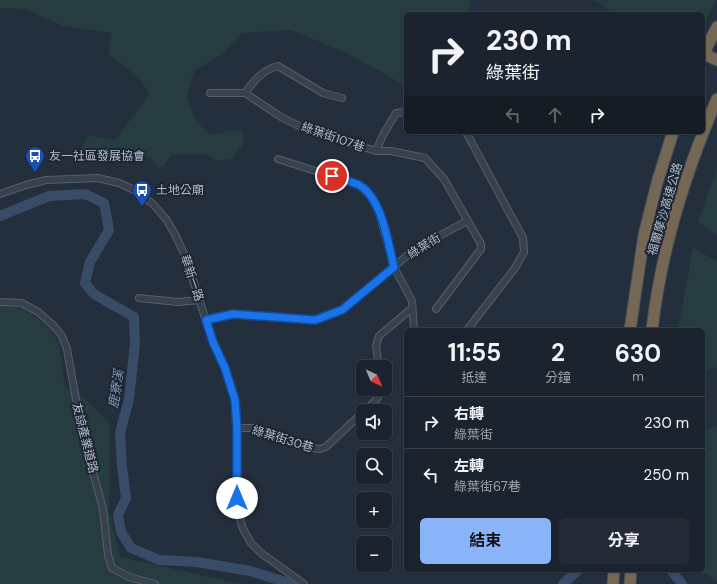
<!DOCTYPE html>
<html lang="zh-TW">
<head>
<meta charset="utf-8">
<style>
	:root { --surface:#1b232e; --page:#242b36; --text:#f1f3f6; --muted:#a0a4aa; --line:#39404a; --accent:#8ab4f8 }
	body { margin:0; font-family:"DM Sans","Noto Sans TC",sans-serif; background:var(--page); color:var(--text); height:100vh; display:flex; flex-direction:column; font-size:15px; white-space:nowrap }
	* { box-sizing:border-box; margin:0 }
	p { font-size:13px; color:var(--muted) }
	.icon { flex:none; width:22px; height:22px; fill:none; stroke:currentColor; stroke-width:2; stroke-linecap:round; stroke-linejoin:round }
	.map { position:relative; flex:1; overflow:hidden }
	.sheet { position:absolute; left:404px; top:328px; width:301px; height:244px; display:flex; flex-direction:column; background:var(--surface); border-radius:6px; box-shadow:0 1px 3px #0004,0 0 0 1px var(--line) }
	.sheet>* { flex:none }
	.top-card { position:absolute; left:404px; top:12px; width:301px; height:122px; border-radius:6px; box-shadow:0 1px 3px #0004,0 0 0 1px var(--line); background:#1b232e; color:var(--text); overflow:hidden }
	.needle { width:26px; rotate:136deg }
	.tools { position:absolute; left:356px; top:360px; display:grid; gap:8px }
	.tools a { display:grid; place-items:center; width:36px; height:36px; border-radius:6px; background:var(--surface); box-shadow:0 1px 3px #0004,0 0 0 1px var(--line); font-size:20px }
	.pin { position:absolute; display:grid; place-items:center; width:34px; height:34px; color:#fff; margin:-17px; border:2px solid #fff; border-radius:50%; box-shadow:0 1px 4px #0007 }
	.me { position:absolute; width:44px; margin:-22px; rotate:0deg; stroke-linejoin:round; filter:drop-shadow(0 0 3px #0008) }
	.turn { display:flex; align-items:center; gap:14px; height:84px; padding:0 16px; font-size:18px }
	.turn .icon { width:52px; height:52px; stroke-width:2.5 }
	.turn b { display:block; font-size:28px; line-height:34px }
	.lanes { display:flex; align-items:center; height:38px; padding:0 16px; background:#0003; justify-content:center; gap:20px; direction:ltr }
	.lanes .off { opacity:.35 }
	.eta { display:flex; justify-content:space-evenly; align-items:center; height:68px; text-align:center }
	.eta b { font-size:24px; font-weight:700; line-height:28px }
	.action { display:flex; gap:8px; margin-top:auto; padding:8px 16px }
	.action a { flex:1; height:46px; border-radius:6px; background:var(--accent); color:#111; font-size:16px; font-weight:700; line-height:46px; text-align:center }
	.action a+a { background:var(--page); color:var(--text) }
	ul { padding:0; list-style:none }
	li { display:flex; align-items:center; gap:12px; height:52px; padding:0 16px; border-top:1px solid var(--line) }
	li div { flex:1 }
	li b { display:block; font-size:15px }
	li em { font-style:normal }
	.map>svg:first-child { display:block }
	.green { fill:#263c3f }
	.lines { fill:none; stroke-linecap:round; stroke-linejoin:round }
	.river { stroke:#394c67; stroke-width:10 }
	.minor-casing { stroke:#565f6c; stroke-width:8 }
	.motorway-casing { stroke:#434c59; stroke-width:13 }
	.minor { stroke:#38414e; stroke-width:6 }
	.motorway { stroke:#746855; stroke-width:11 }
	.route-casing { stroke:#114b97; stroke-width:10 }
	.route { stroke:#1a73e8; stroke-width:7 }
	.labels { text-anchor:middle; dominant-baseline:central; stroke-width:4; stroke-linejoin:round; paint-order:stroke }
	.street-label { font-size:12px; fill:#b4bcc9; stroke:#1d2633 }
	.poi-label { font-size:12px; fill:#b4bcc9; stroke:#1d2633; text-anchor:start }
	.water-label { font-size:13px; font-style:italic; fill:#7c92b1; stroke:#1d2633 }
</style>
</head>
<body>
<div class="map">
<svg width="717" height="584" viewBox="0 0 717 584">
	<rect width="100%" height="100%" fill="#242f3e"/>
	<g class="green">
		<polygon points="0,0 471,0 468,14 406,14 406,86 345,52 291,30 242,33 221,55 194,71 187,96 196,121 210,135 233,130 243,131 243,145 232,158 218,161 204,154 171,155 164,166 159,169 150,157 115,155 76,160 88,135 107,139 116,139 149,95 142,81 108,53 112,33 63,26 25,9 0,8"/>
		<polygon points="595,0 716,0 703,24 703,14 610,14 609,10"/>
		<polygon points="717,169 717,236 698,221"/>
		<polygon points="693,248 717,261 717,367 703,372 703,330 678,330"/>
		<polygon points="0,306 23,308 50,328 59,344 65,387 86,400 109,422 109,512 120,557 241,584 0,584"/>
		<polygon points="717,426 717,583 707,574 689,571 689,570 703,570 703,433 705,431"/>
	</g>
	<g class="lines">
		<g class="river">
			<polyline points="0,216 49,196 85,194 104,203 109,230 90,262 85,283 94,294 134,317 135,344 129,399 120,433 122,466 126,498 118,515 121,532 131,548 159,560 197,562 250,571 292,584"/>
			<polyline points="671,570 682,584"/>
			<polyline points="563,584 578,570"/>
		</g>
		<defs>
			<g id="minor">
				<polyline points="210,93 245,93"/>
				<polyline points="245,93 281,117 303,128 376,151 391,151 425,158 444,179 481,244 481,249 436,309"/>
				<path d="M245 93C254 80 263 70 278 66L323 93 342 98"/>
				<polyline points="466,132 523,238 524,252 515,268 467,330"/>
				<polyline points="376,151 383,135 396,113 406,112"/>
				<polyline points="278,159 359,185 371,197 377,206 394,267 412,301 414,330"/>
				<polyline points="0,194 26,185 46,180 98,178 119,183 132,189 153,204 166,219 175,234 186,258 213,343 225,368 235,400 237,428 237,509 243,529 251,543 261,553 304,584"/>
				<polyline points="139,298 178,302 200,300"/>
				<polyline points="0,302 22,303 38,312 53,325 62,336 67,349 77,405 84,428 91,465 103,509 108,555 112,568 129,577 155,584"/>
				<polyline points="206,320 233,314 315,320 342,310 415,249 467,221"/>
				<polyline points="379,367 376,346 379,336 412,308"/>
				<path d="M364 411C371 405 380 398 382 389"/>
				<polyline points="237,428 253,428 312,448 320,449 326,447 363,412"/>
			</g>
			<g id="motorway">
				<polyline points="704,54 717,60"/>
				<polyline points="703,55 717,27"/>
				<polyline points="630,330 644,235 657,183 673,132"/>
				<path d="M652 330C661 250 685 173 717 99"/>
				<polyline points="613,584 614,570"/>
				<polyline points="630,584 631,570"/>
			</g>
		</defs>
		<use href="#minor" class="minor-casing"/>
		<use href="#motorway" class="motorway-casing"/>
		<use href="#minor" class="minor"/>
		<use href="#motorway" class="motorway"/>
	</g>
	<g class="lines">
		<defs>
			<path id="route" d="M237 498V428L235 400 225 368 213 342 206 320 233 314 315 320 342 310 394 267C388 243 382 198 359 185 351 181 340 179 332 176"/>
		</defs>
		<use href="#route" class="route-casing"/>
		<use href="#route" class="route"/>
	</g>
	<defs>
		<symbol id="bus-pin" viewBox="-11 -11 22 30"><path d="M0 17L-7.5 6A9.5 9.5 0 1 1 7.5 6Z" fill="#1a4fb4" stroke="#1d2633"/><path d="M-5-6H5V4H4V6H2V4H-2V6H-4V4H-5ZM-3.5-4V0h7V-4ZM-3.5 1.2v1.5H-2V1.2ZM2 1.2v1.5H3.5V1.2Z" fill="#fff"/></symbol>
	</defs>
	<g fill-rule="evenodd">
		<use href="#bus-pin" x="24" y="145" width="22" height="30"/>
		<use href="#bus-pin" x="131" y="179" width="22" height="30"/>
	</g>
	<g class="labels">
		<g class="street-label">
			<text transform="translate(333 137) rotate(19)">綠葉街107巷</text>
			<text transform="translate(665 209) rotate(-74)">福爾摩沙高速公路</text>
			<text transform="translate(424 246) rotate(-32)">綠葉街</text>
			<text transform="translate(192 278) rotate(71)">華新一路</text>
			<text transform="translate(85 438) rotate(76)">友諒產業道路</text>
			<text transform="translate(283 439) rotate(17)">綠葉街30巷</text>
		</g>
		<g class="poi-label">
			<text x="49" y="156">友一社區發展協會</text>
			<text x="156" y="190">土地公廟</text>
		</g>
		<g class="water-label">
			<text transform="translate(116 389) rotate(-81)">鹿寮溪</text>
		</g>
	</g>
</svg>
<div class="tools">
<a><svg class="needle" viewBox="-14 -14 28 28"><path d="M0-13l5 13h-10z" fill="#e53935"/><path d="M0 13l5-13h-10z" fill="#a0a4aa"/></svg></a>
<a><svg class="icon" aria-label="sound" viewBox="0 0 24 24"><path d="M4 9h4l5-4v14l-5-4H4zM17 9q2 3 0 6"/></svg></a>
<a><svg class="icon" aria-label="search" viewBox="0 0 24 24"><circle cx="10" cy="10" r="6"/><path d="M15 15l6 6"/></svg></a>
<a>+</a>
<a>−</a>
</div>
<div class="pin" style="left:332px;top:176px;background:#d93025"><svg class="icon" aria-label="arrive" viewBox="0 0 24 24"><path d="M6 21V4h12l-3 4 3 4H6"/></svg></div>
<svg class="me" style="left:237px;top:498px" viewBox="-20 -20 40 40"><circle r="19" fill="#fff"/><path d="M0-13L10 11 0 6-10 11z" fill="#1a73e8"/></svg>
<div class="top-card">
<div class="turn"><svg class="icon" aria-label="right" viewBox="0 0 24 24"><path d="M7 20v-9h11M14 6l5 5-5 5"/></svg><div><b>230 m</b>綠葉街</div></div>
<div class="lanes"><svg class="icon off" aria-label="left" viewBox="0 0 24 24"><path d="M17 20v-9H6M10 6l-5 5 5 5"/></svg><svg class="icon off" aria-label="ahead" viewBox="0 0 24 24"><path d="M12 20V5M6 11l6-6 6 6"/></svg><svg class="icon" aria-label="right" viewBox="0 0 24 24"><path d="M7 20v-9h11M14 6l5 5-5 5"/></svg></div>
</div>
<section class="sheet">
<div class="eta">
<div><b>11:55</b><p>抵達</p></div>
<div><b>2</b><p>分鐘</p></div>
<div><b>630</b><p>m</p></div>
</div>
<ul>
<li><svg class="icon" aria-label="right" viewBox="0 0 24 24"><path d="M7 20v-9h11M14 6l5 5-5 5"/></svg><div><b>右轉</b><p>綠葉街</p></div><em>230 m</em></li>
<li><svg class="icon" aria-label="left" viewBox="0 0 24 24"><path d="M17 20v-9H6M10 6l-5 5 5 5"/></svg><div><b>左轉</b><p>綠葉街67巷</p></div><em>250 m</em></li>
</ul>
<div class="action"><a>結束</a><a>分享</a></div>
</section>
</div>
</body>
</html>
